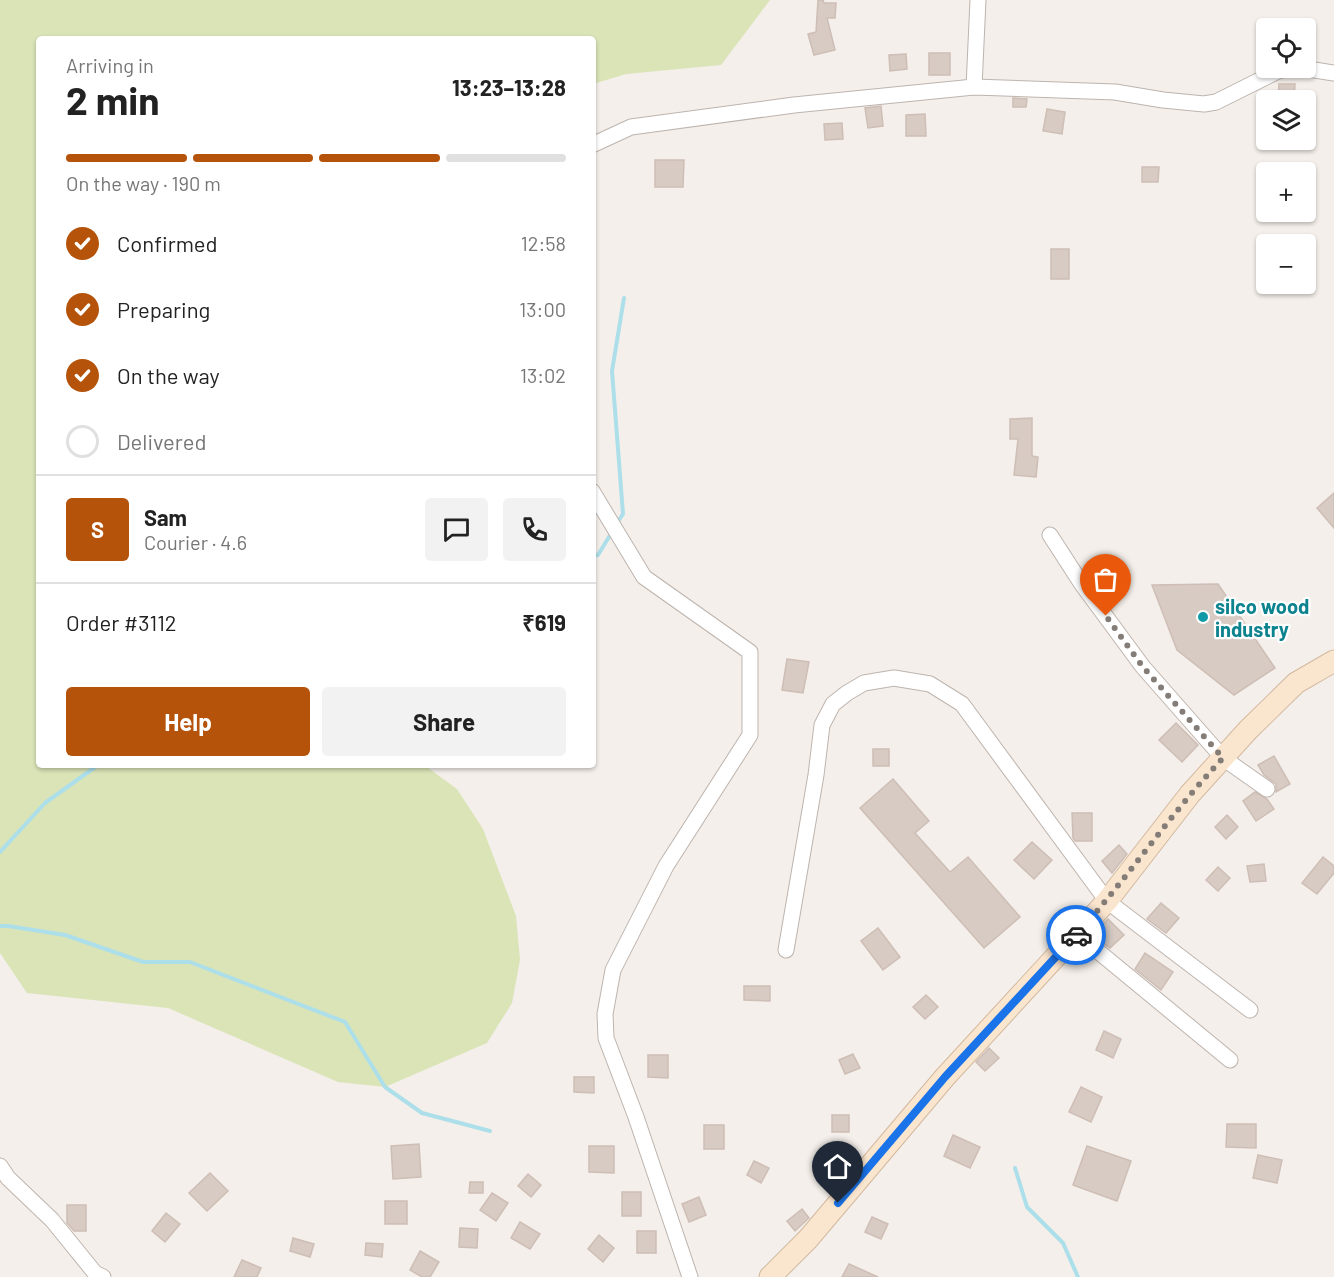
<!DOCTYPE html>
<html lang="en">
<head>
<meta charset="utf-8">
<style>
  :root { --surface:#fff; --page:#f2f2f2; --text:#222; --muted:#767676; --line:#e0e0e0; --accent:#b45309 }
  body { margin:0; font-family:Barlow,sans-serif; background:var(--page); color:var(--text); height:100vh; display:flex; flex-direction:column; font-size:22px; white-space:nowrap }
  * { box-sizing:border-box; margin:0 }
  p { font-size:20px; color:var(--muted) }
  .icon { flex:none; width:33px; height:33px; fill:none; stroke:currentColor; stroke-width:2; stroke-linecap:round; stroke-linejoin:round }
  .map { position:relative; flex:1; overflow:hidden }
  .panel { position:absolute; left:36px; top:36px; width:560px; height:732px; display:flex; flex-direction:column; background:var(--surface); border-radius:6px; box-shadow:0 2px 4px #0004 }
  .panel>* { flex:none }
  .fabs { position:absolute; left:1256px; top:18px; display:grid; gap:12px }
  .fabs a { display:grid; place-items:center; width:60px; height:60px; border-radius:6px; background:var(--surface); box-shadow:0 2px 4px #0004; font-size:30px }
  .pin { position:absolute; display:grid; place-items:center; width:51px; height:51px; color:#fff; margin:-62px -26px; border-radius:50% 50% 50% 0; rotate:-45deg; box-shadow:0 0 6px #0007 }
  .pin .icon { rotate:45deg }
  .courier { position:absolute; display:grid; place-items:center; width:60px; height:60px; margin:-30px; border:4px solid #1a73e8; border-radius:50%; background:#fff; color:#222; box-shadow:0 2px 8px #0007 }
  .summary em { font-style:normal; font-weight:700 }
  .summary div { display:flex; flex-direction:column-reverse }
  .summary { display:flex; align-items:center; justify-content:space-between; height:102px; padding:0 30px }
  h1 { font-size:39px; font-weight:700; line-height:45px }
  .bar { display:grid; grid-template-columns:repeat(4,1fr); gap:9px 6px; align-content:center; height:72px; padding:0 30px }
  .bar i { height:8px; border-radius:4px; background:var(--line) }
  .bar .active { background:var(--accent) }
  .bar p { grid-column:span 4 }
  .line { display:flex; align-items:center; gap:15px; padding:0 30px; border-top:2px solid var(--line) }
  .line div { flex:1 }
  .round { display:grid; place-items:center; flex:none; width:63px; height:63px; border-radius:6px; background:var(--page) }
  ol { padding:0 30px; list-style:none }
  li { display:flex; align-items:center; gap:18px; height:66px }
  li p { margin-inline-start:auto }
  li .icon { padding:6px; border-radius:50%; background:var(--accent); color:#fff; stroke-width:4 }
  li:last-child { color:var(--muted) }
  li i { width:33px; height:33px; border:3px solid var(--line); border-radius:50% }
  .primary-button { display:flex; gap:12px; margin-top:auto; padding:12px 30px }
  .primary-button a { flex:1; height:69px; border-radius:6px; background:var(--accent); color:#fff; font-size:24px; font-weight:700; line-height:69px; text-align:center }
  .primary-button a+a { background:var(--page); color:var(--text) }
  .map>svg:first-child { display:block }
</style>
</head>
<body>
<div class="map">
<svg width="1334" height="1277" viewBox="0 0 1334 1277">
  <rect width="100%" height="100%" fill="#f4efea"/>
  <!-- green -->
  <polygon fill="#dae4b7" points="0,0 770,0 721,65 626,74 593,84 592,39 39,39 39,765 424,765 457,789 483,829 516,916 520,960 512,1003 487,1043 385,1087 338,1082 168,1008 27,993 0,953"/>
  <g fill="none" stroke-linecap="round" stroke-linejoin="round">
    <!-- stream -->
    <g stroke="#addfea" stroke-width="4">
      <polyline points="617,523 623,514 612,371 624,298"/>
      <polyline points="592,556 598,555 612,532"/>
      <polyline points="0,852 45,803 98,765"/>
      <polyline points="0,926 8,926 65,935 143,962 190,962 345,1022 385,1087 422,1113 490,1131"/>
      <polyline points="1015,1168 1027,1207 1063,1243 1078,1277"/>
    </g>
  </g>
  <!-- building -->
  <g fill="#d7cbc4" stroke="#cebeb5" stroke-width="1.5">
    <polygon points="818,0 823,0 824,3 836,3 835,18 827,18 835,50 814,55 808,34 816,32"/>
    <rect x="929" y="53" width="21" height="22"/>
    <polygon points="906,54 907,69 890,71 889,55"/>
    <polygon points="1279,84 1295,84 1294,100 1278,100"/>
    <polygon points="1013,98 1027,99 1026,107 1013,107"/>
    <polygon points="881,106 883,126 868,128 865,108"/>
    <polygon points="1047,109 1065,112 1062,134 1043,131"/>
    <polygon points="925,114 926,136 906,136 906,115"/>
    <polygon points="842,123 843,139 825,140 824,124"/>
    <polygon points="655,160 684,160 683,187 655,187"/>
    <polygon points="1142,167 1159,167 1158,182 1142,182"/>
    <rect x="1051" y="249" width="18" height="30"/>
    <polygon points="1032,418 1032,456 1038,457 1036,477 1014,475 1018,439 1010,439 1010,419"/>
    <polygon points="1334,493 1334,528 1317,508"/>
    <polygon points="1218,584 1275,668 1234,695 1177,650 1152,585"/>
    <polygon points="787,659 809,662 803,693 782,690"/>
    <polygon points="1176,723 1198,745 1182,762 1159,740"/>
    <rect x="873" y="749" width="16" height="17"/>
    <polygon points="1274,756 1290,784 1276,792 1276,784 1264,775 1258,765"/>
    <polygon points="893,779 929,821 915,833 950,872 968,857 1020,917 984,948 860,808"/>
    <polygon points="1255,792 1267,799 1274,809 1256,821 1243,801"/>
    <polygon points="1072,813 1092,813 1092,841 1075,841 1073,838"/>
    <polygon points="1227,815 1238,827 1226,839 1215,827"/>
    <polygon points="1032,842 1052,860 1034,879 1014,860"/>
    <polygon points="1119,845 1127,854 1112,873 1102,861"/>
    <polygon points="1323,857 1334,866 1334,873 1317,894 1302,883"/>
    <polygon points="1264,864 1266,881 1250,882 1247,866"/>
    <polygon points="1218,867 1230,878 1218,891 1206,880"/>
    <polygon points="1161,903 1179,918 1166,933 1147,919"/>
    <polygon points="1108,919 1124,935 1110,948 1093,935"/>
    <polygon points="878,928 900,957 883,970 861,941"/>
    <polygon points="1145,953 1173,972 1161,990 1135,969"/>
    <polygon points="744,986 770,986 770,1001 744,1000"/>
    <polygon points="926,995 938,1007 925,1019 913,1007"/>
    <polygon points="1104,1031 1121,1039 1113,1058 1096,1050"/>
    <polygon points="989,1048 999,1058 985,1071 976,1062"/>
    <polygon points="853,1054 860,1068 845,1074 839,1060"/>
    <polygon points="648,1055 668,1055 668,1078 648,1077"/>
    <polygon points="574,1077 594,1077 594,1093 574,1092"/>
    <polygon points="1081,1087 1102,1097 1091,1122 1069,1112"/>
    <rect x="832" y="1115" width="17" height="17"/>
    <polygon points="1227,1124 1256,1124 1256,1148 1226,1147"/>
    <rect x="704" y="1125" width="20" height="24"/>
    <polygon points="953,1135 980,1147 970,1168 944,1156"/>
    <polygon points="419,1144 421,1177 393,1179 391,1146"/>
    <polygon points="589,1146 614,1146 614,1173 589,1172"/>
    <polygon points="1087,1146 1131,1161 1117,1201 1073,1185"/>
    <polygon points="1258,1155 1282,1160 1277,1183 1253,1178"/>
    <polygon points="754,1161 769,1168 761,1183 747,1175"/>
    <polygon points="210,1173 228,1191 207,1211 189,1193"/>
    <polygon points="528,1174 541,1185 531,1197 518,1186"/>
    <polygon points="470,1182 483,1182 483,1193 469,1193"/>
    <rect x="622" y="1192" width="19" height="24"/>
    <polygon points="492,1193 508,1203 496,1221 480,1210"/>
    <polygon points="699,1197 706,1215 689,1222 682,1204"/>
    <rect x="385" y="1201" width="22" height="23"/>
    <polygon points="67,1205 86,1205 86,1231 74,1231 67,1223"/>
    <polygon points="802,1209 809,1218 795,1231 787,1221"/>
    <polygon points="166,1213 180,1224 165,1242 152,1231"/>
    <polygon points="872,1217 888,1224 881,1239 865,1232"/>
    <polygon points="520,1222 540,1234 530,1249 511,1238"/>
    <polygon points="460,1228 478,1229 477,1248 459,1247"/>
    <rect x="637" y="1231" width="19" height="22"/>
    <polygon points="599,1235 614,1248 603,1262 588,1249"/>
    <polygon points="293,1238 314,1244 310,1257 290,1251"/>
    <polygon points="366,1243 383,1244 382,1257 365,1255"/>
    <polygon points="420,1251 439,1262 430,1277 422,1277 410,1270"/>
    <polygon points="242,1260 261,1268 257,1277 234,1277"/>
    <polygon points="849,1264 878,1277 842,1277"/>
  </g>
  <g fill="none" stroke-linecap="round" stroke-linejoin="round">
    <defs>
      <g id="minor">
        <polyline points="1302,68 1334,73"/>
        <polyline points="974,87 978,0"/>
        <polyline points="592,145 631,127 794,105 974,87 1115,92 1163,100 1204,104 1216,102 1280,70 1299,68"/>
        <polyline points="592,491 644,577 750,652 750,735 666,866 613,970 605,1014 606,1038 636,1117 690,1277"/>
        <polyline points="1050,535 1081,583 1143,667 1223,758 1267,789"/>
        <polyline points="1077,934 1230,1060"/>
        <polyline points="786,950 816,775 822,725 833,704 847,693 864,683 894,678 930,684 962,704 1107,901 1250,1010"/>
        <polyline points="0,1166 8,1178 52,1220 95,1273 103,1277"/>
      </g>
      <polyline id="secondary" points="770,1277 808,1239 945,1077 1107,901 1190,794 1248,730 1296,683 1334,661"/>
    </defs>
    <!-- minor casing -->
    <use href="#minor" stroke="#beb4ae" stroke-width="17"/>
    <!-- secondary casing -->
    <use href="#secondary" stroke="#d2b9a0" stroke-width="23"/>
    <!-- minor -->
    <use href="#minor" stroke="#fff" stroke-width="15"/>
    <!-- secondary -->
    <use href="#secondary" stroke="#fae5ce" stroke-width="21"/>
  </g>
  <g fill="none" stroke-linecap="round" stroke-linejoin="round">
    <!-- done -->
    <path stroke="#847c77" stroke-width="6" stroke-dasharray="0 10.8" d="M1076,935c52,-57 94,-121 147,-177l-80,-91 -37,-51"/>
    <!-- route -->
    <polyline stroke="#1a73e8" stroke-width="8" points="838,1203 945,1077 1076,935"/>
  </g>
  <!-- markers -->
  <circle fill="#0f9aa8" stroke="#fff" stroke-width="2" cx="1203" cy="617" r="6"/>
  <g text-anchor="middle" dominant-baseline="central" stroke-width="4.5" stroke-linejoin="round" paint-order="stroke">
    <!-- culture labels -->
    <g font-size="20" font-weight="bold" fill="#0d838f" stroke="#fff" text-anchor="start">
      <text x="1215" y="606">silco wood<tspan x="1215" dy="23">industry</tspan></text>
    </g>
  </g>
</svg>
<div class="fabs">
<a><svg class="icon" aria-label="locate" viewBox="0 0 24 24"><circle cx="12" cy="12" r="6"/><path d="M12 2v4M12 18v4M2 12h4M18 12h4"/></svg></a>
<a><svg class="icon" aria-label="layers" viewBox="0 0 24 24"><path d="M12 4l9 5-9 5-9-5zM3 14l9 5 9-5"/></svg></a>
<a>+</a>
<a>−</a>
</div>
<div class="pin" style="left:1106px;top:616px;background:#ea580c"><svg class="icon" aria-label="bag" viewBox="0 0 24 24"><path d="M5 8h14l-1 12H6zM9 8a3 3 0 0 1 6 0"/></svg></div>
<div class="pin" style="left:838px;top:1203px;background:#1f2937"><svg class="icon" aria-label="home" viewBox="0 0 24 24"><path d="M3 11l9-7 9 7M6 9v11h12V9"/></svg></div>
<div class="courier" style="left:1076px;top:935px"><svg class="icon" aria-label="car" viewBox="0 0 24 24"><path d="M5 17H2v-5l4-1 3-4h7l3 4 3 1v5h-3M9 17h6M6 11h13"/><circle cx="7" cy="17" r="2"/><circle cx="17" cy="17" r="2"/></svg></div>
<section class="panel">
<div class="summary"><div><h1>2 min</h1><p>Arriving in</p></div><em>13:23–13:28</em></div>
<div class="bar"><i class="active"></i><i class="active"></i><i class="active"></i><i></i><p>On the way · 190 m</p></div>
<ol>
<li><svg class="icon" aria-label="check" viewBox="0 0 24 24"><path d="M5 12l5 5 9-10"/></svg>Confirmed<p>12:58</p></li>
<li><svg class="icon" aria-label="check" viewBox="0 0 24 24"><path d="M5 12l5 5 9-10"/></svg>Preparing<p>13:00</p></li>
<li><svg class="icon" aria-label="check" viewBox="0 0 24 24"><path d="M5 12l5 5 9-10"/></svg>On the way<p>13:02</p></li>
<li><i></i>Delivered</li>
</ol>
<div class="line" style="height:108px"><b class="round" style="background:var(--accent);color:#fff">S</b><div><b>Sam</b><p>Courier · 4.6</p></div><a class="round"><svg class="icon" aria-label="chat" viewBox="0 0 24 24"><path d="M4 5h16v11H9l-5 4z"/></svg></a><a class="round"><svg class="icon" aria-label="phone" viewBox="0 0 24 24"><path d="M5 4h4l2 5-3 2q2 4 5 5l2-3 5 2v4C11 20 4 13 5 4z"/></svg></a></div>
<div class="line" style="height:78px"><div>Order #3112</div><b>₹619</b></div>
<div class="primary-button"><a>Help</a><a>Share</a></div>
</section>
</div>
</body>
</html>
